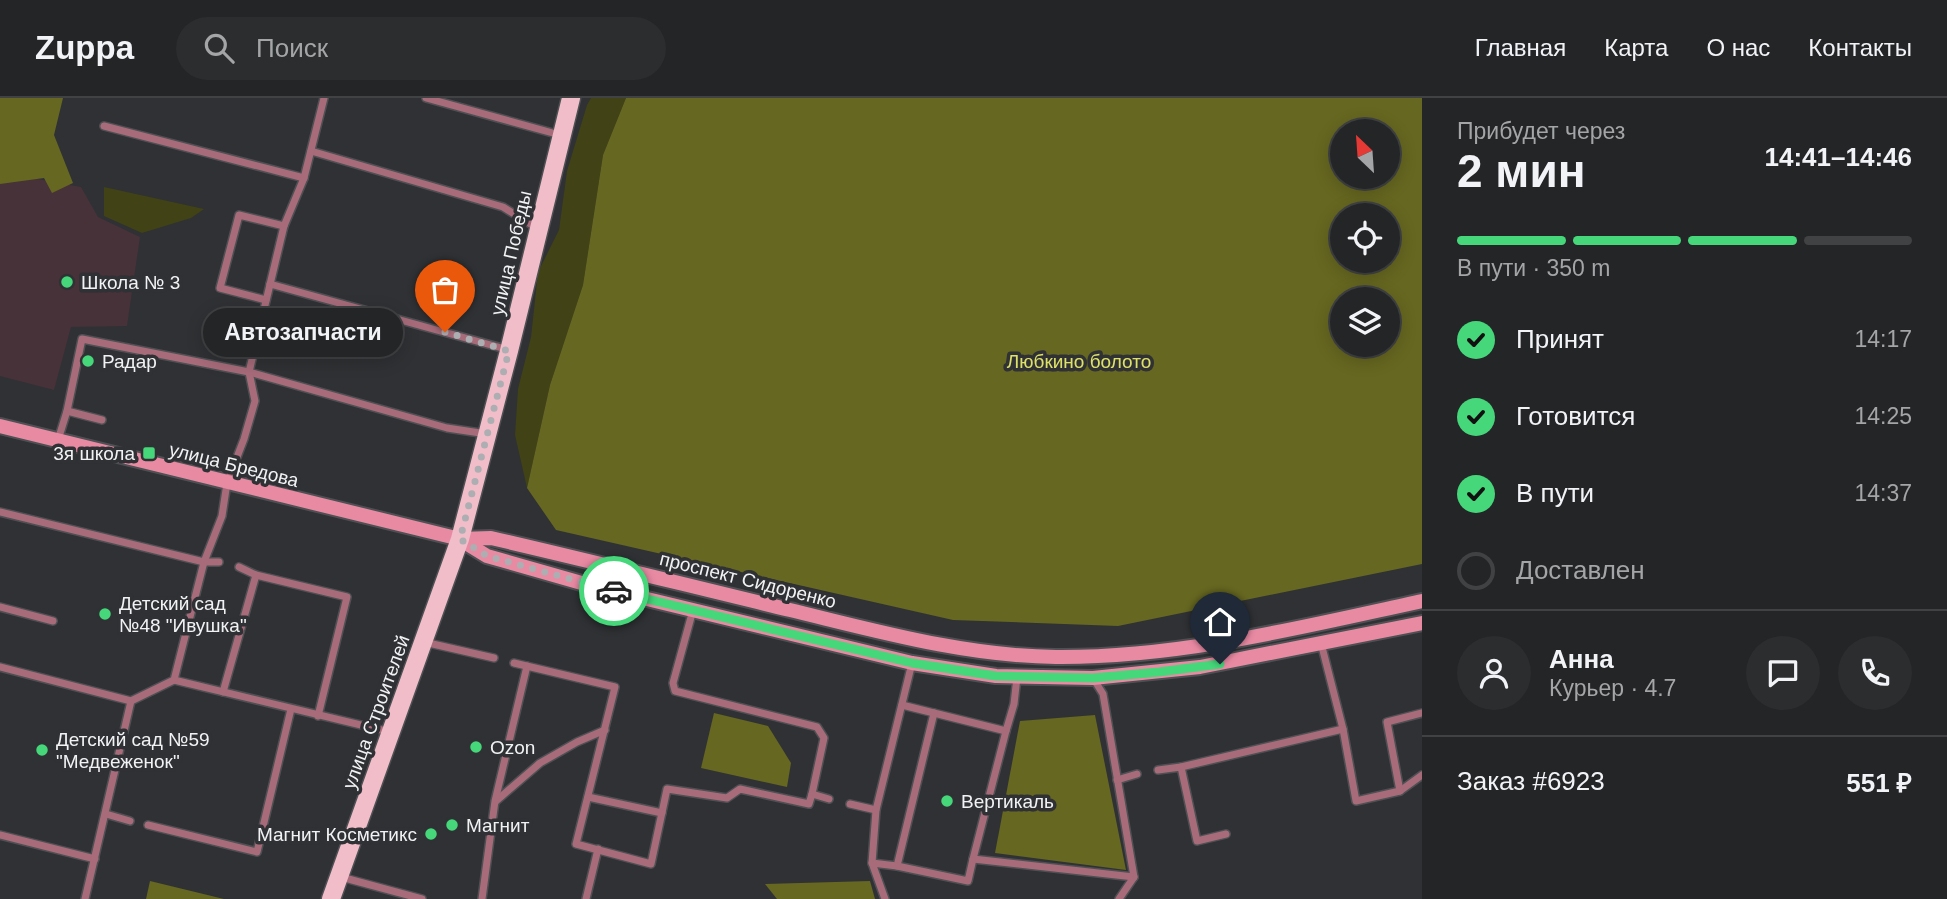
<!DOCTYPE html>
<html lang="ru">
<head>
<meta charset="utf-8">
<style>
  :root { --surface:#232527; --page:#2b2d2f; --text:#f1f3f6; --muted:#a3a5a7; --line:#404244; --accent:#45d77a }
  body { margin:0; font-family:Helvetica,sans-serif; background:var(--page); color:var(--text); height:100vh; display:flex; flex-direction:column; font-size:26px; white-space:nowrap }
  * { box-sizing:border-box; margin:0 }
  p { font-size:23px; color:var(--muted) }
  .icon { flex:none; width:38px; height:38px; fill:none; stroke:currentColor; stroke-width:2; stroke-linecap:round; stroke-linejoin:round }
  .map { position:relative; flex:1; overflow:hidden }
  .drawer { display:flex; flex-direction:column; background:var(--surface); width:525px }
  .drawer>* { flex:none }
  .needle { width:46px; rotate:335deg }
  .controls { position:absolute; left:1330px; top:21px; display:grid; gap:14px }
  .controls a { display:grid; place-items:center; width:70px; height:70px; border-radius:50%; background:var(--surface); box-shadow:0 4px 18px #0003,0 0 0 2px var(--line); font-size:35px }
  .pin { position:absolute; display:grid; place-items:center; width:60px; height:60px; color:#fff; margin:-72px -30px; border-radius:50% 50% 50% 0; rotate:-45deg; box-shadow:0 0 7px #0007 }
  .pin .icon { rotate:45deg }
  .courier { position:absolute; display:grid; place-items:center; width:70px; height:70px; margin:-35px; border:5px solid #45d77a; border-radius:50%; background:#fff; color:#222; box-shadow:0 2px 9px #0007 }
  .bubble { position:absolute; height:49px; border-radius:24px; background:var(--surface); box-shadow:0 4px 18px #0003,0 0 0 2px var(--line); font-size:23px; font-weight:700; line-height:49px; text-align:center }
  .head em { font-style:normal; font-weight:700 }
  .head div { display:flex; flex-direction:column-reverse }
  .head { display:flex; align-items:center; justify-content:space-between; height:119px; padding:0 35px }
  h1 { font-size:46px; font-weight:700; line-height:52px }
  .bar { display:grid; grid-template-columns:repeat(4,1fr); gap:10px 7px; align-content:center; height:84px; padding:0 35px }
  .bar i { height:9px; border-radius:5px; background:var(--line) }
  .bar .selected { background:var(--accent) }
  .bar p { grid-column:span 4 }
  .line { display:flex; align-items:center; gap:18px; padding:0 35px; border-top:2px solid var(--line) }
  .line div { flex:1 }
  .round { display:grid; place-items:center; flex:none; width:74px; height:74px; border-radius:37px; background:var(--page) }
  ol { padding:0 35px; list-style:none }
  li { display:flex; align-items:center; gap:21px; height:77px }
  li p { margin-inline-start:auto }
  li .icon { padding:7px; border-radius:50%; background:var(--accent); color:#111; stroke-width:4 }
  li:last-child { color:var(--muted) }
  li i { width:38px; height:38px; border:4px solid var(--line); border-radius:50% }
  header { display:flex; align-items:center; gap:42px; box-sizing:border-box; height:98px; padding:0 35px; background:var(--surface); border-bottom:2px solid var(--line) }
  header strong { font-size:33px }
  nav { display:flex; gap:38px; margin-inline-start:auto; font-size:24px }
  .search { width:490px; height:63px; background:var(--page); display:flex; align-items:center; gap:18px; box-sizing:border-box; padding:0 24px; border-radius:38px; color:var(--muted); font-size:26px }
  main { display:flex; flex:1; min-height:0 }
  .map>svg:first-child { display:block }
</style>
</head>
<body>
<header>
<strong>Zuppa</strong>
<div class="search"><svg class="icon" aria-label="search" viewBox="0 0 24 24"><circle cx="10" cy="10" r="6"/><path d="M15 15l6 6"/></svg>Поиск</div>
<nav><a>Главная</a><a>Карта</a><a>О нас</a><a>Контакты</a></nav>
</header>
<main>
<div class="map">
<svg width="1422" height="801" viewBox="0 0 1422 801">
  <rect width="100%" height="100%" fill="#2f3134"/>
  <!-- education -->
  <polygon fill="#463238" points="5,75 81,89 98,119 140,139 127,228 71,229 54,292 0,278 0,76"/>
  <!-- green -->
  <g fill="#414215">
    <polygon points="591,0 626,0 603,57 583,187 550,287 527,390 515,337 518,291 531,239 538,174 559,132 567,73 587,7"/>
    <polygon points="104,89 204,111 191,120 142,135 104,118"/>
  </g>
  <!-- forest -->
  <g fill="#666720" fill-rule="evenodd">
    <polygon points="0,0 63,0 54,37 73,85 52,95 44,80 0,86"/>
    <path d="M626,0h796v466l-304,62 -165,-6 -397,-90 -29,-42 23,-103 33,-100 20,-130zM1342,33h46v46h-46zM1342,117h46v46h-46zM1342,201h46v46h-46z"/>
    <polygon points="714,615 768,628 791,665 787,689 701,670"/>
    <polygon points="1095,617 1126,772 995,755 1020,623"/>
    <polygon points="150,783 224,801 146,801"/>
    <polygon points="870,783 875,801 777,801 765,786"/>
  </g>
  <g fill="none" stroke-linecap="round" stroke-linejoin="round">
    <defs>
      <g id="lane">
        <polyline points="426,0 560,37"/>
        <polyline points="104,28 304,80"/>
        <polyline points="311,53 503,109 537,130"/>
        <polyline points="270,186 509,252"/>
        <polyline points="266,202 220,190 239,117 284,128"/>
        <polyline points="67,313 102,322"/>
        <polyline points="58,342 67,313 82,241 249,274 447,330 487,336"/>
        <polyline points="0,414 204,464 219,464"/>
        <polyline points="239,469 256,477 347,499 318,618"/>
        <polyline points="0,509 53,523"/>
        <polyline points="693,512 673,585 675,593 817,629 824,640 812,696"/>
        <polyline points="424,544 494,560"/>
        <polyline points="1321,545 1343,631 1356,703 1400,693 1422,677"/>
        <polyline points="514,565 615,589 576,746 651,766 667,691 727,700 740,691 809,706 812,696 829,701"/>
        <polyline points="0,569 131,603"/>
        <polyline points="1093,580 1103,596 1134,779 1119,801"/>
        <polyline points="174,582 390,634"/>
        <polyline points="223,594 256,477"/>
        <polyline points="902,607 1006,633 1014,606 1017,579"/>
        <polyline points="934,615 897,768 968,783 973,761"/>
        <polyline points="1006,633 973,761 1134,779"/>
        <polyline points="1181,669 1343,631"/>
        <polyline points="1158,672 1181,669 1197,743 1226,736"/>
        <polyline points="1117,682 1137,676"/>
        <polyline points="1400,693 1387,624 1422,615"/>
        <polyline points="588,699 662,715"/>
        <polyline points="496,703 540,665 577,644 605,632"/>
        <polyline points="850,706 876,712"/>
        <polyline points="106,716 130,723"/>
        <polyline points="148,727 257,754 291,611"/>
        <polyline points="0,737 95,761"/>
        <polyline points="872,765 897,768"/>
        <polyline points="341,779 422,801"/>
        <polyline points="85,801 131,603 174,582 204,464 222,418 227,385 244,341 255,303 249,274 284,128 304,80 324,0"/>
        <polyline points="482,801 495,703 527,568"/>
        <polyline points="586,801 598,751"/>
        <polyline points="885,801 872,765 876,712 912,565"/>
      </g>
      <g id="secondary">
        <path d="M0,328l460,113 31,-1c100,23 199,48 299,72 87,21 175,46 266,47 123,1 246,-30 366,-56"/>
        <polyline points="461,442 487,458 585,486 912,565 996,578 1093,580 1200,569 1422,525"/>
      </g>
      <polyline id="primary" points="331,801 460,441 509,253 571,0"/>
    </defs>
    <!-- lane casing -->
    <use href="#lane" stroke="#4e5053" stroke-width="10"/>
    <!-- secondary casing -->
    <use href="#secondary" stroke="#4e5053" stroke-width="18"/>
    <!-- primary casing -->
    <use href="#primary" stroke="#4e5053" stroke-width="21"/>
    <!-- lane -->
    <use href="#lane" stroke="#a76b7a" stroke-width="7"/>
    <!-- secondary -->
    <use href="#secondary" stroke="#e98aa3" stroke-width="14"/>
    <!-- primary -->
    <use href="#primary" stroke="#f0bdc9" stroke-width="18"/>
  </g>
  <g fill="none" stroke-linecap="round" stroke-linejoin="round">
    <!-- done -->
    <polyline stroke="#adaeb1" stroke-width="7" stroke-dasharray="0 12.6" points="445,234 509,253 460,441 487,458 614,493"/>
    <!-- route -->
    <polyline stroke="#45d77a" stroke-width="9" points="614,493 912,565 996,578 1093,580 1159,574 1220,566"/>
  </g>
  <!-- markers -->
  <g fill="#45d77a" stroke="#2f3134" stroke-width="2.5">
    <circle cx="67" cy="184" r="7"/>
    <circle cx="88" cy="263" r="7"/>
    <rect x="142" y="348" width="14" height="14" rx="3.5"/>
    <circle cx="105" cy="516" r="7"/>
    <circle cx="476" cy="649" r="7"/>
    <circle cx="42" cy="652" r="7"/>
    <circle cx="947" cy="703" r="7"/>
    <circle cx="452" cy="727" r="7"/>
    <circle cx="431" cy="736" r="7"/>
  </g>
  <g text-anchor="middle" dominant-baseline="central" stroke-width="7" stroke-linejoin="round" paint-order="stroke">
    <!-- street labels -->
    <g font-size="19" fill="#f1f2f4" stroke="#2f3134">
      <text transform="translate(511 155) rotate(-77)">улица Победы</text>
      <text transform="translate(234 367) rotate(14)">улица Бредова</text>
      <text transform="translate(748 482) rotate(14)">проспект Сидоренко</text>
      <text transform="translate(376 614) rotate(-70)">улица Строителей</text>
    </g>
    <!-- poi labels -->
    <g font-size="19" fill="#f1f2f4" stroke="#2f3134" text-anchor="start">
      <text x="81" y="184">Школа № 3</text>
      <text x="102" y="263">Радар</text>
      <text x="135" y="355" text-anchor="end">3я школа</text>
      <text x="119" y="505">Детский сад<tspan x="119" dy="22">№48 "Ивушка"</tspan></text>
      <text x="56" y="641">Детский сад №59<tspan x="56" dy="22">"Медвеженок"</tspan></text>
      <text x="490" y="649">Ozon</text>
      <text x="961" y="703">Вертикаль</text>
      <text x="466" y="727">Магнит</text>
      <text x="417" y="736" text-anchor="end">Магнит Косметикс</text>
    </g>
    <!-- park labels -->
    <g font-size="19" fill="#dee167" stroke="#2f3134">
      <text x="1079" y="263">Любкино болото</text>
    </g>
  </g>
</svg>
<div class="controls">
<a><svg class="needle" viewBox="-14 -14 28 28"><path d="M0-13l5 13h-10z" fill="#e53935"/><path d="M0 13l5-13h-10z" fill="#a3a5a7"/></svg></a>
<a><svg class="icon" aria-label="locate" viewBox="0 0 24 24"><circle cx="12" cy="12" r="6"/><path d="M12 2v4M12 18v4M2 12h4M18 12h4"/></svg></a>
<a><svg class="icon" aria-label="layers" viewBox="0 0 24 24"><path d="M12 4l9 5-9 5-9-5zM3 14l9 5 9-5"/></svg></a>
</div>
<div class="pin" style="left:445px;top:234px;background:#ea580c"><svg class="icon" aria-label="bag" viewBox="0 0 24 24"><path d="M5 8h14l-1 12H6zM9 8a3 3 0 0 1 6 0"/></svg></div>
<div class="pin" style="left:1220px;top:566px;background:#1f2937"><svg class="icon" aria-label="home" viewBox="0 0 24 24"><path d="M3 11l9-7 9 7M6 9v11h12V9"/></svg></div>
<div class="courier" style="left:614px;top:493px"><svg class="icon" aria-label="car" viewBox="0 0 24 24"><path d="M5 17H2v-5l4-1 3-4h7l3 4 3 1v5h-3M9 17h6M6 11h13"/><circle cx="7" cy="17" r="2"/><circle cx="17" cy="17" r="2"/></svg></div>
<div class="bubble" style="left:203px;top:210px;width:200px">Автозапчасти</div>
</div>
<section class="drawer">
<div class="head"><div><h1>2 мин</h1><p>Прибудет через</p></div><em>14:41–14:46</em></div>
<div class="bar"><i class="selected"></i><i class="selected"></i><i class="selected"></i><i></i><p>В пути · 350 m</p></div>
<ol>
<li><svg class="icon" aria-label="check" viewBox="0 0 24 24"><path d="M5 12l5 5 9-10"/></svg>Принят<p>14:17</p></li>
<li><svg class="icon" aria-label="check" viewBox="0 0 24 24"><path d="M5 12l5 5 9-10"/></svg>Готовится<p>14:25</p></li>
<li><svg class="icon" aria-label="check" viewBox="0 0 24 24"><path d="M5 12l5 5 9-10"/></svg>В пути<p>14:37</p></li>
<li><i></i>Доставлен</li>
</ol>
<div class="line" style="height:126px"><a class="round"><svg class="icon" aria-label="person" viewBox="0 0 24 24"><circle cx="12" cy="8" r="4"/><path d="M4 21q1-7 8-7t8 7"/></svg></a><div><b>Анна</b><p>Курьер · 4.7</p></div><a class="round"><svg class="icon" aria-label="chat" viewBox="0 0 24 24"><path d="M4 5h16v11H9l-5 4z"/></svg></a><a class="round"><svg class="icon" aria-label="phone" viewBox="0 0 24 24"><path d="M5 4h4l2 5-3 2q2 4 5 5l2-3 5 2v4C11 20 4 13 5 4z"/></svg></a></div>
<div class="line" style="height:91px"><div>Заказ #6923</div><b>551 ₽</b></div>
</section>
</main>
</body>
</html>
